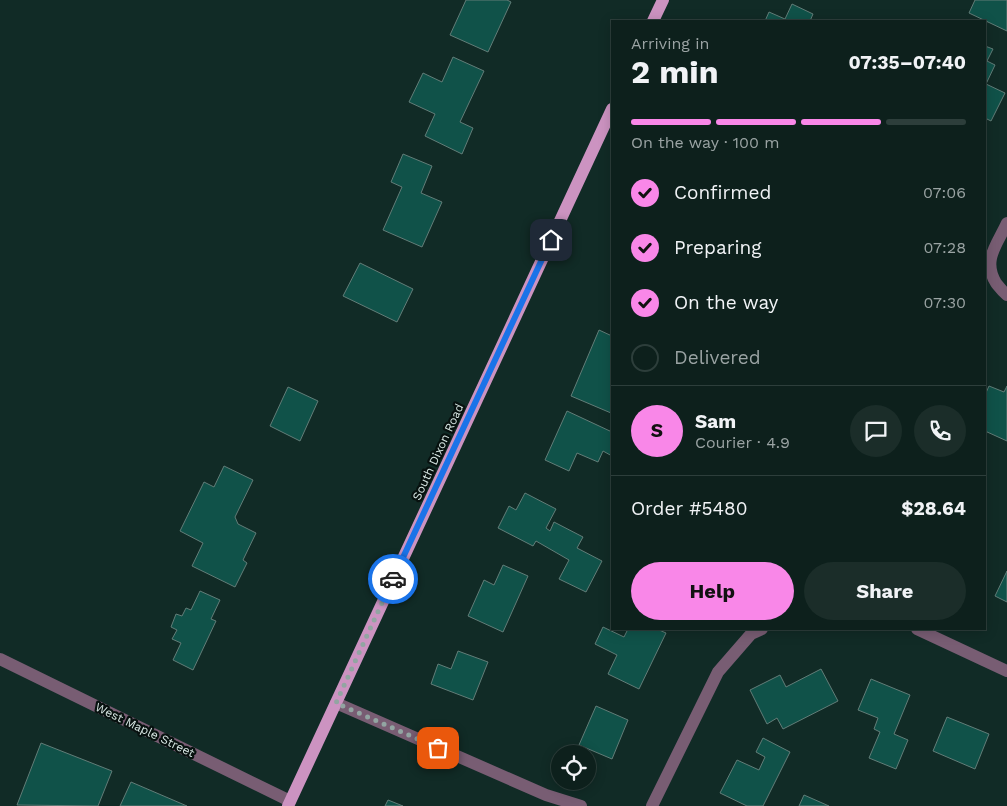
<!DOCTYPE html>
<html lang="en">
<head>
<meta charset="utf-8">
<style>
  :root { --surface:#0d201c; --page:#1b2d29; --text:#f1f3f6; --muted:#9aa3a3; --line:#2d3e3b; --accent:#f987e8 }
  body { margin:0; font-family:"Work Sans",sans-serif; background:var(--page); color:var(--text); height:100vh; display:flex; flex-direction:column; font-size:19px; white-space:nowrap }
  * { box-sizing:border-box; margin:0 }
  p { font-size:16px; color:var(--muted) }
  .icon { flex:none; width:28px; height:28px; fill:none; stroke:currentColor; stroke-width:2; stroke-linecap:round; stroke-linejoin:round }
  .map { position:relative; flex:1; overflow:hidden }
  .side { position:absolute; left:611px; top:20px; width:375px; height:610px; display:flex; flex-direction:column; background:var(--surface); border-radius:0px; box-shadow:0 2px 12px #0003,0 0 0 1px var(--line) }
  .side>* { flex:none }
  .fabs { position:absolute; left:551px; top:745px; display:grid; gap:10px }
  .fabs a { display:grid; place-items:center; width:45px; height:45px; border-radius:50%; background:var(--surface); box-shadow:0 2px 12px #0003,0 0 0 1px var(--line); font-size:25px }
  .pin { position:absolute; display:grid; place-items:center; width:42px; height:42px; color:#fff; margin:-21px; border-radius:10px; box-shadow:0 2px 8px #0006 }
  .courier { position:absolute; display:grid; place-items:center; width:50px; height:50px; margin:-25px; border:4px solid #1a73e8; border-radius:50%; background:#fff; color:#222; box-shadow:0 1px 6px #0007 }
  .overview em { font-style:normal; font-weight:700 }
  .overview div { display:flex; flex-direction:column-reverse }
  .overview { display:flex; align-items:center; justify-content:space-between; height:85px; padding:0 20px }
  h1 { font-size:32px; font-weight:700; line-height:38px }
  .bar { display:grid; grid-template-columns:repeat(4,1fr); gap:8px 5px; align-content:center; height:60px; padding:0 20px }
  .bar i { height:6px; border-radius:4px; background:var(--line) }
  .bar .active { background:var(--accent) }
  .bar p { grid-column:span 4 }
  .line { display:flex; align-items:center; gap:12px; padding:0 20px; border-top:1px solid var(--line) }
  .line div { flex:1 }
  .round { display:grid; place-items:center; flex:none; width:52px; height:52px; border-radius:26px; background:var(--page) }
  ol { padding:0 20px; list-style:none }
  li { display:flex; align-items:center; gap:15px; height:55px }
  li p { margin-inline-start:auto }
  li .icon { padding:5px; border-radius:50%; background:var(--accent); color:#111; stroke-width:4 }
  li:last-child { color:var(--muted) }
  li i { width:28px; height:28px; border:2px solid var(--line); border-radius:50% }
  .action { display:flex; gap:10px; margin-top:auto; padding:10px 20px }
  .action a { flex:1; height:58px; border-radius:30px; background:var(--accent); color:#111; font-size:20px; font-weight:700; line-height:58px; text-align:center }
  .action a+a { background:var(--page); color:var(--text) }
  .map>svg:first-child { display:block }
</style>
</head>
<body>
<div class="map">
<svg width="1007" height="806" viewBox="0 0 1007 806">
  <rect width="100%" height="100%" fill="#112b26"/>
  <!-- building -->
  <g fill="#105249" stroke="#627d78">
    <polygon points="466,0 507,0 511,2 488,52 450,35"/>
    <polygon points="975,0 1007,0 1007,31 969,13"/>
    <polygon points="792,4 813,14 810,21 765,21 769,12 785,19"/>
    <polygon points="985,46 993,49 987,61 995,65 986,84 1005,93 991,121 985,118"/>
    <polygon points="453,57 484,71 460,122 473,128 462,154 425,136 435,114 409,102 423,73 442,82"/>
    <polygon points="403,154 432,166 421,193 442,202 422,247 383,230 402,187 391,182"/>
    <polygon points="360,263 413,289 397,322 343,296"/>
    <polygon points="599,330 612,336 612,409 611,413 571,396"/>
    <polygon points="989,386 1004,392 1007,386 1007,441 985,431 985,395"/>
    <polygon points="288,387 318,401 300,441 270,426"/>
    <polygon points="567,411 612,432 612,456 603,451 598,462 577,453 569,471 545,460"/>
    <polygon points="224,466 253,480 235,517 238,524 256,533 243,560 247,563 235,587 192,566 203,543 180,531 204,482 214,487"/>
    <polygon points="525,493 556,509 546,528 550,531 554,522 583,537 577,548 602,561 586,592 559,579 569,560 536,541 533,546 498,528 509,506 516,510"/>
    <polygon points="503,565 528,576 503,632 468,616 484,580 494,585"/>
    <polygon points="1007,571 1007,602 995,596"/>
    <polygon points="200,591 220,600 211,619 216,621 193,670 173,660 181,643 172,639 177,630 171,627 176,614 182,616 186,608 191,610"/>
    <polygon points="603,627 624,637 628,629 657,629 666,633 639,689 608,674 617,655 595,644"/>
    <polygon points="458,651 488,662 473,700 431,684 438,664 451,669"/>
    <polygon points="821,669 838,701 783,729 777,718 767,724 750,690 780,675 786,687"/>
    <polygon points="871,679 910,695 894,734 908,740 896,769 869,758 880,732 874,729 878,718 858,710"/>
    <polygon points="596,706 628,720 612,759 579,745"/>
    <polygon points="947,717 989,734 975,769 933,751"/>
    <polygon points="763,738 790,752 763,806 747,806 720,793 737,760 759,770 765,757 756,752"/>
    <polygon points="41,743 112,771 98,806 17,805"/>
    <polygon points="131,782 187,806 120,806"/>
    <polygon points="804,795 829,806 799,806"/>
    <polygon points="388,800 403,806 385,806"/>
  </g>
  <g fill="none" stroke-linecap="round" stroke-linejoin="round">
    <!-- minor -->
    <g stroke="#785d73" stroke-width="12">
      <path d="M1007,223c-10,22 -25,37 -11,60 4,5 6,8 11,12"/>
      <polyline points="917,629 1007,671"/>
      <polyline points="0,659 290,801"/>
      <polyline points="336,703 546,795 581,806"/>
      <polyline points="652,806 718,672 751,634 762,629"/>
    </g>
    <!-- major -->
    <g stroke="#cc93c1" stroke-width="12">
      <polyline points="653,21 663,0"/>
      <polyline points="288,806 612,109"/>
    </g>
  </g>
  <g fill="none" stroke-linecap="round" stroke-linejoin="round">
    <!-- done -->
    <polyline stroke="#92a5a2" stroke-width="5" stroke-dasharray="0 9" points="393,579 336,703 438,748"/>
    <!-- route -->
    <polyline stroke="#1a73e8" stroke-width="6" points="393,579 551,240"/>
  </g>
  <g text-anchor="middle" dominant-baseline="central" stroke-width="4.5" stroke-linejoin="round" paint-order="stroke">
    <!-- street labels -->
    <g font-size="12" fill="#d8e7e4" stroke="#07110f">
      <text transform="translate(438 452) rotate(-65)">South Dixon Road</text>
      <text transform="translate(145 730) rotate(26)">West Maple Street</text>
    </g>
  </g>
</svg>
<div class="fabs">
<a><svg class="icon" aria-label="locate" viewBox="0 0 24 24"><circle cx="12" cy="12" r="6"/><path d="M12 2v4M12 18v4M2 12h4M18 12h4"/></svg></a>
</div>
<div class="pin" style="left:438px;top:748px;background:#ea580c"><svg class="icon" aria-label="bag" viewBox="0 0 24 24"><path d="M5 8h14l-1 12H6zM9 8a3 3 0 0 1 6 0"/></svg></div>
<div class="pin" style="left:551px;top:240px;background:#1f2937"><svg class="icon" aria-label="home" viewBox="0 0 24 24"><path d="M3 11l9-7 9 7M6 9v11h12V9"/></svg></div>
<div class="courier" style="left:393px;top:579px"><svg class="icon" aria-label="car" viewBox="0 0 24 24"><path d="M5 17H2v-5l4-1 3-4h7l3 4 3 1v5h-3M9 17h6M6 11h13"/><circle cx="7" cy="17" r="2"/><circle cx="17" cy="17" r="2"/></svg></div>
<section class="side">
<div class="overview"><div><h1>2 min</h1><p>Arriving in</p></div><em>07:35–07:40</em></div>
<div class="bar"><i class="active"></i><i class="active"></i><i class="active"></i><i></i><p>On the way · 100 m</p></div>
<ol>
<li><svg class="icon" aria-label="check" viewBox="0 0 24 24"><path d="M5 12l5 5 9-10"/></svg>Confirmed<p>07:06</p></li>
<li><svg class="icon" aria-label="check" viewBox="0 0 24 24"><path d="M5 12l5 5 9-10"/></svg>Preparing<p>07:28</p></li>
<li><svg class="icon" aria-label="check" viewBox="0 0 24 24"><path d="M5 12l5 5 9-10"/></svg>On the way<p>07:30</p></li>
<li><i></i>Delivered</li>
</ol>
<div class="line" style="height:90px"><b class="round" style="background:var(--accent);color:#111">S</b><div><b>Sam</b><p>Courier · 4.9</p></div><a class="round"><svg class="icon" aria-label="chat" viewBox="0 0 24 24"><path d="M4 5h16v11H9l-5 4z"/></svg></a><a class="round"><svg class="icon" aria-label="phone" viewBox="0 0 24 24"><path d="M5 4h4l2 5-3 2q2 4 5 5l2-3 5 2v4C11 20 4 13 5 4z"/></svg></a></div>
<div class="line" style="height:65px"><div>Order #5480</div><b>$28.64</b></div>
<div class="action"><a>Help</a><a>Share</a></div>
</section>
</div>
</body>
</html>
